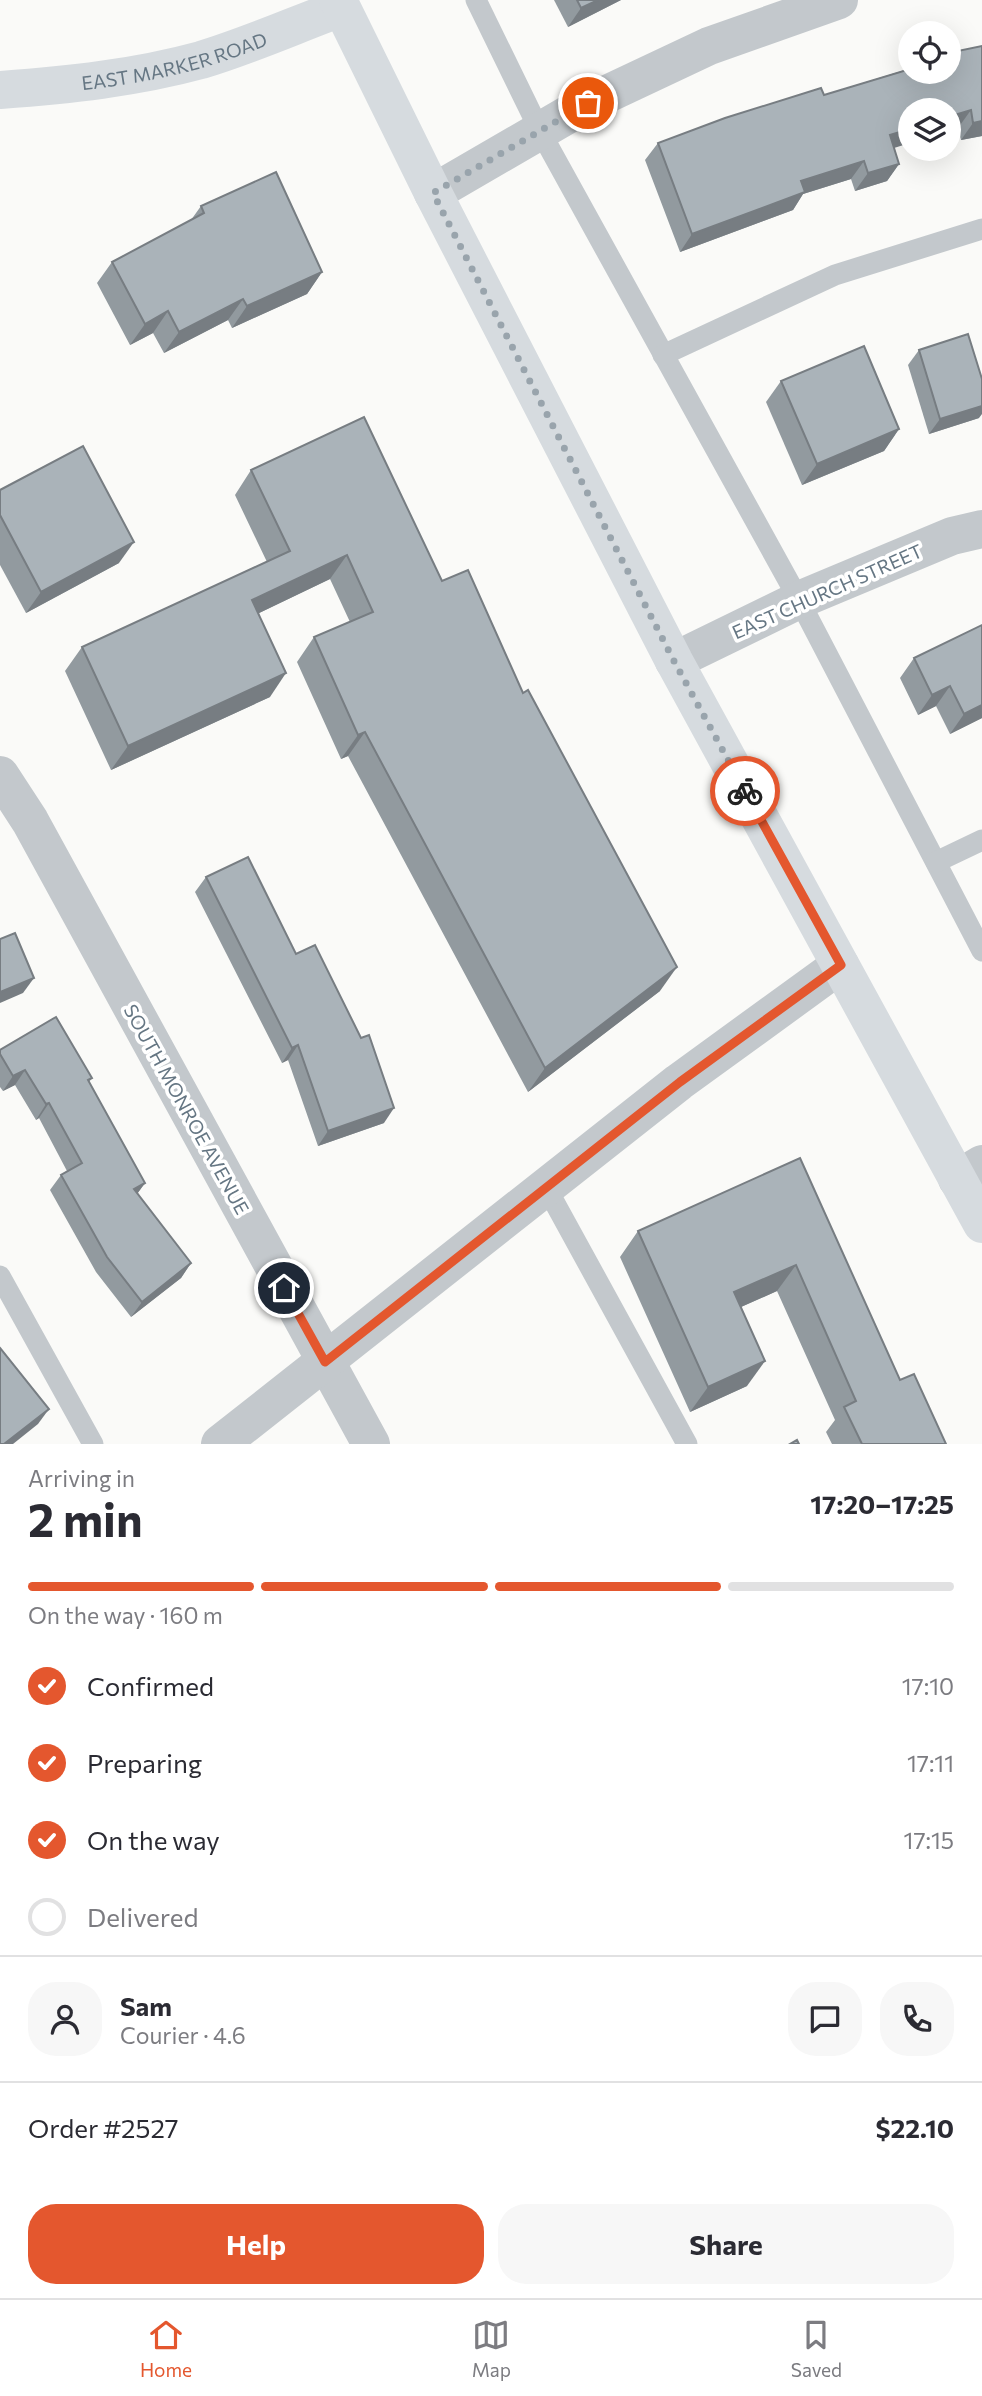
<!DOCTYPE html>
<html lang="en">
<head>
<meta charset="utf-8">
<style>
  :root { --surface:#fff; --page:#f7f7f7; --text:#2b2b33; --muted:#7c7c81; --line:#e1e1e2; --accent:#e4572e }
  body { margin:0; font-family:Commissioner,sans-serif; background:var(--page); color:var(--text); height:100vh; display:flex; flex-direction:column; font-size:26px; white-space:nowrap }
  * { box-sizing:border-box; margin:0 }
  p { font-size:23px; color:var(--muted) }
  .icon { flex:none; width:38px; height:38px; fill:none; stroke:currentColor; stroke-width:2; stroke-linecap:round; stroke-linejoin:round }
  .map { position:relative; height:1444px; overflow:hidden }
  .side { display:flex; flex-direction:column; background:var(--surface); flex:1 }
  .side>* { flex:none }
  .buttons { position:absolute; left:898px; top:21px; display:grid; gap:14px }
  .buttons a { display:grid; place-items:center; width:63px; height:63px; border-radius:50%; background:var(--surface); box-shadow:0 7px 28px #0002; font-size:35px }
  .pin { position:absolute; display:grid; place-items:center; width:60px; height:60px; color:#fff; margin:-30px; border:4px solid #fff; border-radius:50%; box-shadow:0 2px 7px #0007 }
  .courier { position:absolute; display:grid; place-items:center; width:70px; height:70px; margin:-35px; border:5px solid #e4572e; border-radius:50%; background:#fff; color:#222; box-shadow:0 2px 9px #0007 }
  .overview em { font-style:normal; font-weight:700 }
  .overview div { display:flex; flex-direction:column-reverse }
  .overview { display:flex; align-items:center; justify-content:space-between; height:119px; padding:0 28px }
  h1 { font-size:46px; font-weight:700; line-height:52px }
  .bar { display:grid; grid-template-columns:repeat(4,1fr); gap:10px 7px; align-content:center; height:84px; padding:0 28px }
  .bar i { height:9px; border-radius:5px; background:var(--line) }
  .bar .current { background:var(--accent) }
  .bar p { grid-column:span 4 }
  .line { display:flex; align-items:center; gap:18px; padding:0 28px; border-top:2px solid var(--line) }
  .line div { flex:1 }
  .round { display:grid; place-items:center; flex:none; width:74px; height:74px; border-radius:28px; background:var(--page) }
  ol { padding:0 28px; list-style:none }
  li { display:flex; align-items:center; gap:21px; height:77px }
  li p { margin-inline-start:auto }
  li .icon { padding:7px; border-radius:50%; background:var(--accent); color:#fff; stroke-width:4 }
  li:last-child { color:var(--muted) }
  li i { width:38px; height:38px; border:4px solid var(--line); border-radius:50% }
  .button { display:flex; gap:14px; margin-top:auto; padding:14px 28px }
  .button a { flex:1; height:80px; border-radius:28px; background:var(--accent); color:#fff; font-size:28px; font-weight:700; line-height:80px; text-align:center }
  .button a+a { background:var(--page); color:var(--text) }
  .tab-bar { display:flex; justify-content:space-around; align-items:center; height:98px; border-top:2px solid var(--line); background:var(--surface); font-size:19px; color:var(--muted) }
  .tab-bar a { display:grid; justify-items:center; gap:4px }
  .tab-bar .current { color:var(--accent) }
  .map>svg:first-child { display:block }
</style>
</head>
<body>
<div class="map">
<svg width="982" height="1444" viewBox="0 0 982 1444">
  <rect width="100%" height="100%" fill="#fafaf8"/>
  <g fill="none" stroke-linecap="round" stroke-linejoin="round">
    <!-- lane -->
    <g stroke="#c3c8cc" stroke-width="21">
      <polyline points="476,0 540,131 799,600 982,951"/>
      <polyline points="663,355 835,275 982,229"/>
      <polyline points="936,862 982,840"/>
      <polyline points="546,1187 687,1444"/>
      <polyline points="0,1276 93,1444"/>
    </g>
    <!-- street -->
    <g stroke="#c3c8cc" stroke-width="38">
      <polyline points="433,193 588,103 709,46 839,0"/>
      <polyline points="674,661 799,600 952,536 982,529"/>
      <polyline points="0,775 30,821 371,1444"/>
      <polyline points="957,1179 982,1164"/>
      <polyline points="220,1444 679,1082 840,965"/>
    </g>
    <!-- secondary -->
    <path stroke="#d6dbdf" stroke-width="38" id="s1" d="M0,90c68,-5 135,-12 201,-30 47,-14 94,-35 140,-52"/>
    <!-- primary -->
    <polyline stroke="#d6dbdf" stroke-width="38" points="338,0 433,193 674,661 982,1224"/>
  </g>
  <!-- wall -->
  <g fill="#929a9f">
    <polygon points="554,0 621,0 568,27"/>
    <polygon points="982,46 982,136 961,140 958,128 948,131 948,110 910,110 910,143 894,147 899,164 887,181 855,191 851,179 803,194 793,210 680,252 645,160 658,143 824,95"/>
    <polygon points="201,206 322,272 307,294 232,328 228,320 164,353 153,333 130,345 97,283 112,262 191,220"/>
    <polygon points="919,350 979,418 929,434 908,365"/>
    <polygon points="781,381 899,429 884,451 802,485 766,402"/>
    <polygon points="251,470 442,581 523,693 660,991 528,1092 348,756 341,759 297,662 314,637 350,622 330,579 259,613 270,697 111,770 65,671 82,647 267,562 235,495"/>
    <polygon points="0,490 119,563 26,613 0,565"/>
    <polygon points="982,625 982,718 950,734 936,706 918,715 900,678 914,658"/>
    <polygon points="206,877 384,1123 318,1146 288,1060 282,1063 195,892"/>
    <polygon points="0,1050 92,1078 89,1082 145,1183 137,1194 191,1263 181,1278 131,1317 96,1272 50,1190 61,1175 67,1171 39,1118 36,1120 15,1085 3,1091 0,1087"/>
    <polygon points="800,1158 900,1380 946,1444 832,1444 826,1432 835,1420 777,1291 741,1307 747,1386 690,1412 620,1257 638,1231"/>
  </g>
  <!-- shaded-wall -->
  <g fill="#777d82">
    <polygon points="598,0 621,0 568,27 581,8"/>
    <polygon points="971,110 958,128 948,131 948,117"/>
    <polygon points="982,121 982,136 961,140 973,123"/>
    <polygon points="910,129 910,143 878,153 890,135"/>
    <polygon points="864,161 851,179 803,194 793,210 680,252 692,234 801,181"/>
    <polygon points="899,164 887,181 855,191 868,173"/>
    <polygon points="322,272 307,294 232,328 247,306"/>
    <polygon points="243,299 228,320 164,353 179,332"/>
    <polygon points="168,311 153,333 130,345 145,324"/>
    <polygon points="982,406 982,414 979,418 929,434 940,419"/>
    <polygon points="899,429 884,451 802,485 817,464"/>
    <polygon points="134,542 119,563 26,613 41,592"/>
    <polygon points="347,555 330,579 236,624 252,600"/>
    <polygon points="286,673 270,697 111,770 128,746"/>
    <polygon points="950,686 936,706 918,715 932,695"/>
    <polygon points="982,705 982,718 950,734 964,714"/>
    <polygon points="365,732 348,756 341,759 358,735"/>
    <polygon points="677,967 660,991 528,1092 545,1068"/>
    <polygon points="34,978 23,993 0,1003 0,992"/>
    <polygon points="298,1045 288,1060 282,1063 292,1048"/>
    <polygon points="25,1070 15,1085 3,1091 13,1076"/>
    <polygon points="49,1103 39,1118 36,1120 46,1104"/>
    <polygon points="394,1108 384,1123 318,1146 328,1131"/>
    <polygon points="145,1183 134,1198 134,1189"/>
    <polygon points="191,1263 181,1278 131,1317 142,1302"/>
    <polygon points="796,1265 777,1291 716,1318 734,1292"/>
    <polygon points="765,1361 747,1386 690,1412 708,1387"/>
    <polygon points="49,1409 38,1424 13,1444 4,1444"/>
  </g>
  <!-- building -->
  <g fill="#aab3b9" stroke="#777d82" stroke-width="2">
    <polygon points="577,0 598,0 581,8"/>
    <polygon points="982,46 982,121 973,123 971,110 948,117 948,110 910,110 910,129 890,135 899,164 868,173 864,161 801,181 805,192 692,234 658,143 725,118 821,88 824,95 910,69 910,72 948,72 948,53"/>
    <polygon points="276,172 322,272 247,306 243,299 179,332 168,311 145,324 112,262 204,213 201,206"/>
    <polygon points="968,334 982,379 982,406 940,419 919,350"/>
    <polygon points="864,346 899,429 817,464 781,381"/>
    <polygon points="364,417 442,581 468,570 523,693 528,690 677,967 545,1068 365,732 358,735 314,637 373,612 347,555 252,600 286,673 128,746 82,647 290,551 251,470"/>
    <polygon points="83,446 134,542 41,592 0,515 0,490"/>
    <polygon points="982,625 982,705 964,714 950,686 932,695 914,658"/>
    <polygon points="248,857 296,954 315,945 361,1038 369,1035 394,1108 328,1131 298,1045 292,1048 206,877"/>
    <polygon points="15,933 34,978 0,992 0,939"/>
    <polygon points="56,1017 92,1078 88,1080 145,1183 134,1189 191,1263 142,1302 107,1257 61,1175 82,1163 49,1103 46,1104 25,1070 13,1076 0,1054 0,1050"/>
    <polygon points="800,1158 900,1380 914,1374 946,1444 862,1444 844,1407 856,1401 796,1265 734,1292 765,1361 708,1387 638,1231"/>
    <polygon points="0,1348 49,1409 4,1444 0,1444"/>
    <polygon points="797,1440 799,1444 790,1444"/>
  </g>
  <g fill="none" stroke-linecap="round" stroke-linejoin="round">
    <!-- done -->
    <polyline stroke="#99a4ac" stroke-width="7" stroke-dasharray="0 12.6" points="588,103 433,193 674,661 745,791"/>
    <!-- route -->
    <polyline stroke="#e4572e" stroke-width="9" points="284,1288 325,1362 680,1082 841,965 745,791"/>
  </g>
  <g text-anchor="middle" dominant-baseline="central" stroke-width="7" stroke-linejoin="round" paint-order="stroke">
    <!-- street labels -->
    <g font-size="19" fill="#657683" stroke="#fff">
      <text stroke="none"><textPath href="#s1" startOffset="177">EAST MARKER ROAD</textPath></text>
      <text transform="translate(827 591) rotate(-24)">EAST CHURCH STREET</text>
      <text transform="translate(187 1109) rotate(61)">SOUTH MONROE AVENUE</text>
    </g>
  </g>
</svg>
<div class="buttons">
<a><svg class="icon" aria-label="locate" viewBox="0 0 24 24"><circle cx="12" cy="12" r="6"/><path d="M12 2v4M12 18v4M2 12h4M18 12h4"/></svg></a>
<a><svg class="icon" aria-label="layers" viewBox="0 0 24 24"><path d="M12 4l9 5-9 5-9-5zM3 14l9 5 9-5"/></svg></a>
</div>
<div class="pin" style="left:588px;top:103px;background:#ea580c"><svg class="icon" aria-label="bag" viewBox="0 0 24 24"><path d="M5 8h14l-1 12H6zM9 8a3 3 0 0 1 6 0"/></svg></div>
<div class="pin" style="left:284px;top:1288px;background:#1f2937"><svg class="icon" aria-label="home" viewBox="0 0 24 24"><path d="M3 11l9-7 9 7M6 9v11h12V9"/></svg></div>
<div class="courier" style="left:745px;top:791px"><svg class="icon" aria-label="bike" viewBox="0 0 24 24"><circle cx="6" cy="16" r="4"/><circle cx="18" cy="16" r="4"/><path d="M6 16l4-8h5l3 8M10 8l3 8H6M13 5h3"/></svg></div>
</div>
<section class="side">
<div class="overview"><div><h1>2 min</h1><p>Arriving in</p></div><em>17:20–17:25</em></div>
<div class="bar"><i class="current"></i><i class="current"></i><i class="current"></i><i></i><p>On the way · 160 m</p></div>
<ol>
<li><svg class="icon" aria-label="check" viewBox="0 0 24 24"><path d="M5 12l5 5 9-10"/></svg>Confirmed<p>17:10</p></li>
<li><svg class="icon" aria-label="check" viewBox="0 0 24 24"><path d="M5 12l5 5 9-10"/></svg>Preparing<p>17:11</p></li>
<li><svg class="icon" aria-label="check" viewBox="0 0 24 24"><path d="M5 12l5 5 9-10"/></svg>On the way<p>17:15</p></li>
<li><i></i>Delivered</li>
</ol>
<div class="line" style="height:126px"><a class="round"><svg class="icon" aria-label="person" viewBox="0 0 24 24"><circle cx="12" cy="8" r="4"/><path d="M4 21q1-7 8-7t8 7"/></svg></a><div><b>Sam</b><p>Courier · 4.6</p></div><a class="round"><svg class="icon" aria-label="chat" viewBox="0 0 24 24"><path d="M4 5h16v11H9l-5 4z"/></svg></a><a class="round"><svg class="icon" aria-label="phone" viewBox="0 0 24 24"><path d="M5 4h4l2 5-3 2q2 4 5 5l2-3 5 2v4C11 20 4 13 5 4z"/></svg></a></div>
<div class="line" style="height:91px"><div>Order #2527</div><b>$22.10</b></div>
<div class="button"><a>Help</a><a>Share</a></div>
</section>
<nav class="tab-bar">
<a class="current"><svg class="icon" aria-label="home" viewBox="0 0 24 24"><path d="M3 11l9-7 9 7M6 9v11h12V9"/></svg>Home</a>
<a><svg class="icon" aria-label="map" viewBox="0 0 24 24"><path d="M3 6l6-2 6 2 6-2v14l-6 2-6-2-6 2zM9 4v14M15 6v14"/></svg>Map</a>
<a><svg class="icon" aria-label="saved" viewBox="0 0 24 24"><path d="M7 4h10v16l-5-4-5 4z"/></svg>Saved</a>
</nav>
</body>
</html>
